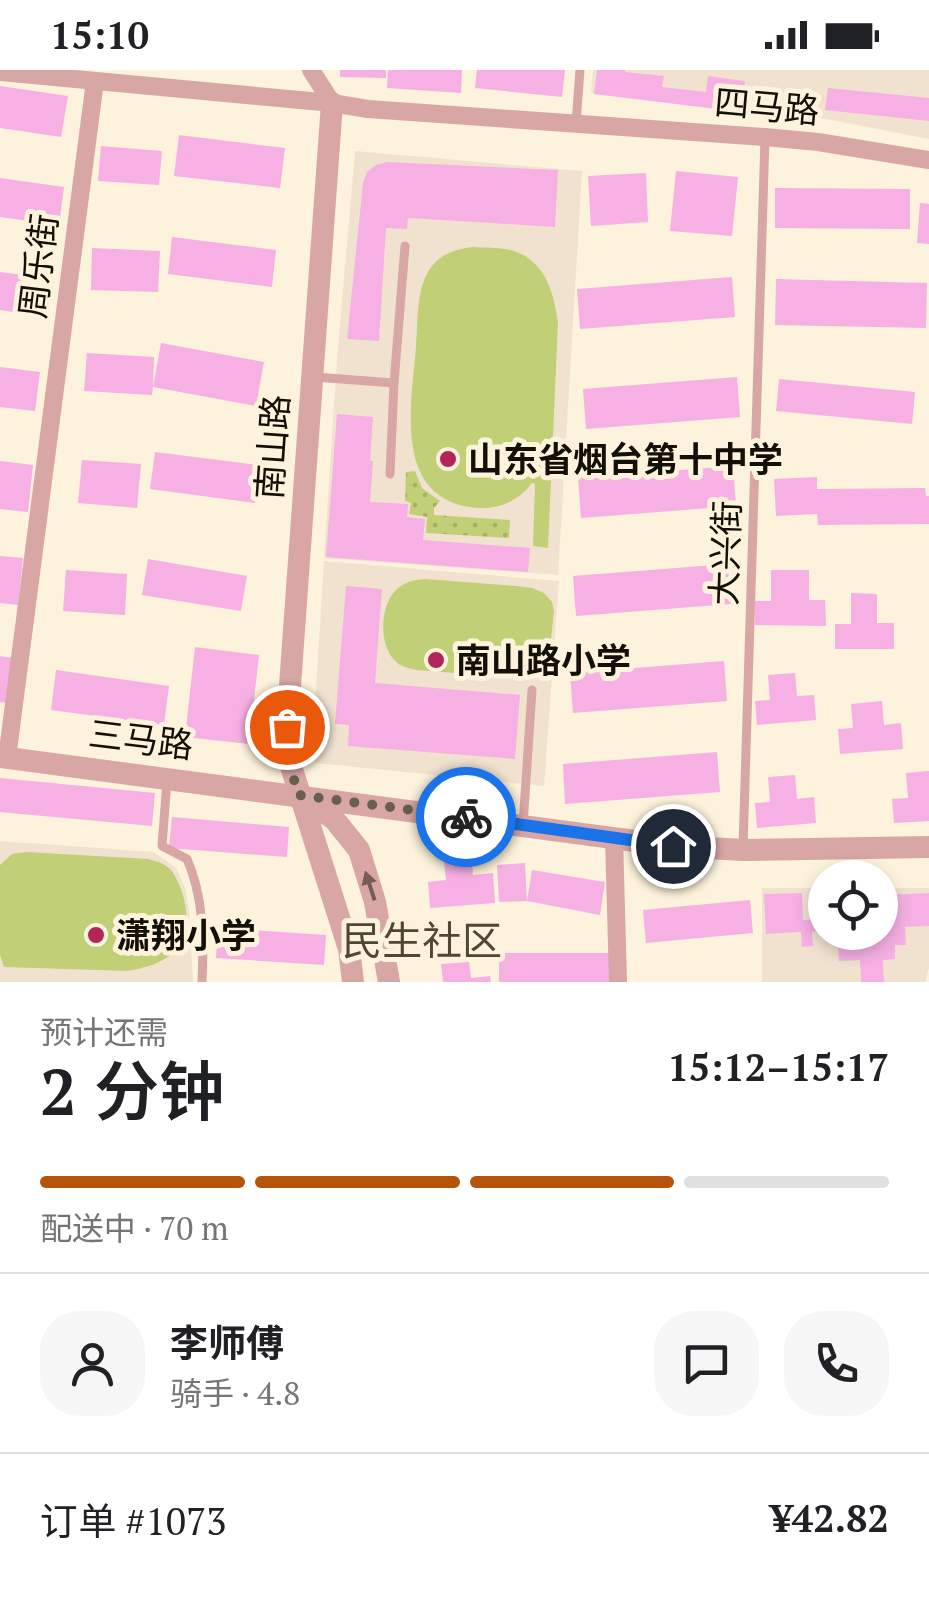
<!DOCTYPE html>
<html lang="zh">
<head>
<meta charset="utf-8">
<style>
  :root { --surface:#fff; --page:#f6f6f6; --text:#202124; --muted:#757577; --line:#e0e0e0; --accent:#b45309 }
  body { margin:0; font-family:"PT Serif","Noto Sans SC",serif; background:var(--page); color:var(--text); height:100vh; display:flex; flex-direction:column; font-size:38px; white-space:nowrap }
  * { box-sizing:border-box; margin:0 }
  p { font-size:32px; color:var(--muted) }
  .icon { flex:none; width:55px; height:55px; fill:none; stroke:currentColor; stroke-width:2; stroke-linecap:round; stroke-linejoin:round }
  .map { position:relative; height:912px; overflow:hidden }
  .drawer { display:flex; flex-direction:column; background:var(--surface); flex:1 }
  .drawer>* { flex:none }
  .fabs { position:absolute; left:808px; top:790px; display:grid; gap:20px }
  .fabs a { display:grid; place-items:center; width:90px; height:90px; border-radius:50%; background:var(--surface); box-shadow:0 5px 15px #0003; font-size:50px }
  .pin { position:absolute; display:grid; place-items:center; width:85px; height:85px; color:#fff; margin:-42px; border:5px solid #fff; border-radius:50%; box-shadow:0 2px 10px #0007 }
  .courier { position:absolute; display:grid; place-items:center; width:100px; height:100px; margin:-50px; border:8px solid #1a73e8; border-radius:50%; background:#fff; color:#222; box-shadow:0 2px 12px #0007 }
  .headline em { font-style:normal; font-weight:600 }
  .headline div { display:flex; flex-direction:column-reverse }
  .headline { display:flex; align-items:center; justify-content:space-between; height:170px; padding:0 40px }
  h1 { font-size:65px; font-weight:600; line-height:75px }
  .bar { display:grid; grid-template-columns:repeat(4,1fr); gap:15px 10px; align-content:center; height:120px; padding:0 40px }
  .bar i { height:12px; border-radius:8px; background:var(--line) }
  .bar .on { background:var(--accent) }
  .bar p { grid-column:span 4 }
  .line { display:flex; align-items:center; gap:25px; padding:0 40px; border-top:2px solid var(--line) }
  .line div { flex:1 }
  .round { display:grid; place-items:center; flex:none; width:105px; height:105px; border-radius:40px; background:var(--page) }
  .status { display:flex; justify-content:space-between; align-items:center; height:70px; padding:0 50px; background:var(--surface); direction:ltr }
  .status svg { height:28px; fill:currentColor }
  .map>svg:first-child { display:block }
</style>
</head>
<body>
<div class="status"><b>15:10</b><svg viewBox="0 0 49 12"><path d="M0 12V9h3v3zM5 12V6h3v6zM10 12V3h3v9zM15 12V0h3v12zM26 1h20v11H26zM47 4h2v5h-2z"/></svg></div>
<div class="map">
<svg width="929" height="912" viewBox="0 0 929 912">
  <defs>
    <pattern id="grass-dots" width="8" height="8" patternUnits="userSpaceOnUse" patternTransform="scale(2.5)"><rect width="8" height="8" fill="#c1d076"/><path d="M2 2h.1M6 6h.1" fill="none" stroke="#a5b265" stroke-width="1.8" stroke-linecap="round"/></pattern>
  </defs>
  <rect width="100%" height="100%" fill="#fdf2db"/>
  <!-- education -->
  <g fill="#f1e2d0">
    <polygon points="593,0 929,0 929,69 816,47 591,23"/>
    <polygon points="355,81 582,101 558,505 324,488 337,290"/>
    <polygon points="324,491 559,511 544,716 315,693 313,669"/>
    <polygon points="0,771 154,782 176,798 185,818 189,840 193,912 0,912"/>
    <polygon points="762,818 825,818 825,862 880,862 880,818 929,818 929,898 925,912 762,912"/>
  </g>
  <!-- grass -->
  <polygon fill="url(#grass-dots)" points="415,401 422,418 440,431 434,438 434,445 510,450 509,468 426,463 427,447 409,444 411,433 405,431 406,402"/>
  <!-- park -->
  <g fill="#c1d076">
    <path d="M473,177c13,1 29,0 41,4 32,11 40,42 44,72l-10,225 -15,-2 2,-62 -3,-1c-13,17 -31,26 -53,25 -87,-6 -68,-101 -63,-161 2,-23 0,-55 12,-75 10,-17 26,-23 45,-25z"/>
    <path d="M425,509l91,7 16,2 12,5 8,9 2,9 -5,46c-6,13 -18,18 -31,21l-102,-8c-2,0 -14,-4 -16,-5 -22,-14 -21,-57 -5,-74 8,-9 19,-11 30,-12z"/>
    <path d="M27,782l121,7c8,2 16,4 22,10 15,18 24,58 8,78 -12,16 -31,20 -50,24l-124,-4 -4,-12v-90l12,-11z"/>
  </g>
  <!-- building -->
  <g fill="#f6b0e3">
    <polygon points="340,0 386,0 386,8 340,7"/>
    <polygon points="388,0 462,0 461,23 387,18"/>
    <polygon points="477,0 565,0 562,27 475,18"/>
    <polygon points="597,0 625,0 625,2 664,6 662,17 706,22 708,6 745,11 741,42 594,24"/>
    <polygon points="0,16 68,26 61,67 0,58"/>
    <polygon points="828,18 929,28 929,51 825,40"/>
    <polygon points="179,65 285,78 280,118 174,106"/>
    <polygon points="101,76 162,81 159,115 98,111"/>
    <polygon points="387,92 558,100 555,157 408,148 407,159 386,158 379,271 347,269 363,113 367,102 376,95"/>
    <polygon points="676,101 738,107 732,166 670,161"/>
    <polygon points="646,103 648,152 591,156 588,106"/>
    <polygon points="0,108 64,117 59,155 0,147"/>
    <polygon points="775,118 910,119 910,159 775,158"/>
    <polygon points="920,133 929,134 929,174 917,173"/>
    <polygon points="172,167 276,180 272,217 168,204"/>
    <polygon points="92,178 160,181 158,222 91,220"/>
    <polygon points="0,202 52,209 47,247 0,240"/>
    <polygon points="732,207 735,247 580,259 577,219"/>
    <polygon points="776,209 927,213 926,258 775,255"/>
    <polygon points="161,273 264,292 256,336 153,317 152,325 84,321 87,283 154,287 153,317"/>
    <polygon points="0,297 40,302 35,341 0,337"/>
    <polygon points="737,307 740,347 586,359 583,319"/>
    <polygon points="779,309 915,322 912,354 776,341"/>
    <polygon points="337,344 373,347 370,391 373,391 370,432 408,434 407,447 425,449 423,470 530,478 528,502 326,487"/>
    <polygon points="155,382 259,395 255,433 150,419"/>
    <polygon points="82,390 141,394 137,438 78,433"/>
    <polygon points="0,391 33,395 28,442 0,439"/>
    <polygon points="733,396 736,436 581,448 578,408"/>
    <polygon points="817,407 817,419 925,418 926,426 929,426 929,454 818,455 817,444 776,446 774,409"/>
    <polygon points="0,486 23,488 18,535 0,533"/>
    <polygon points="148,489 247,506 241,541 142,525"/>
    <polygon points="728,494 731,534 576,546 573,506"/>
    <polygon points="66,500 127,504 125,545 63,541"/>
    <polygon points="771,500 809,500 809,530 825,530 826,556 755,555 755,531 771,531"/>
    <polygon points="346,516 382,519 375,613 520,625 515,689 348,676 349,655 335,654"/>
    <polygon points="851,523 877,524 877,553 894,553 894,579 835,579 835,554 851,554"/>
    <polygon points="195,577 259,585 249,674 185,667"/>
    <polygon points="0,586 14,588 8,633 0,632"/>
    <polygon points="724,591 727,631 573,643 570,603"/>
    <polygon points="56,600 169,616 164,655 51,640"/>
    <polygon points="795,603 797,626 814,625 816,650 757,655 755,631 770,630 768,605"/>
    <polygon points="882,631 884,655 901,653 903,679 840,684 838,659 853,658 851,634"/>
    <polygon points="717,682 720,722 565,734 563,694"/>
    <polygon points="929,701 929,751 894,753 892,729 908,728 906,703"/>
    <polygon points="795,705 797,729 814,727 816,753 757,758 755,733 770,732 768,707"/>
    <polygon points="0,708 155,723 152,756 0,742"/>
    <polygon points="172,747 289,757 287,787 169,778"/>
    <polygon points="472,789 473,805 493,803 495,833 430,838 428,812 446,810 444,792"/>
    <polygon points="525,793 527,831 532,800 605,812 600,845 527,831 499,832 497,795"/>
    <polygon points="802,823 803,850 825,849 825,861 812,862 813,876 802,877 801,862 766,864 764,824"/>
    <polygon points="929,823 929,856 905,857 906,875 895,875 895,889 883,890 884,912 861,912 860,890 839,891 837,862 880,862 880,852 887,852 886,825"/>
    <polygon points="750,830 753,863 646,873 643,840"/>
    <polygon points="218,858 326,865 324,895 216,888"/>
    <rect x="499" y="883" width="110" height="29"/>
    <polygon points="469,892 471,908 490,906 491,912 443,912 441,894"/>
  </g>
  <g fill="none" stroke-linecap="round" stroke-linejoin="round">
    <!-- service -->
    <g stroke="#d8a7a5" stroke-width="9">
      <polyline points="576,53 580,0"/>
      <polyline points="315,307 394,313"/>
      <polyline points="390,404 394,313 405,176"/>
      <path d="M167,711l-5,65 25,13c17,39 17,81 15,123"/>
      <polyline points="523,755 532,620"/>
      <polyline points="743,777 765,68"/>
    </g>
    <!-- minor -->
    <g stroke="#d8a7a5" stroke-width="18">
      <polyline points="311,0 332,33"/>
      <polyline points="0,2 332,33 368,39 765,67 818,72 929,90"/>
      <polyline points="7,688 95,11"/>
      <polyline points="614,767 618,912"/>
    </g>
    <!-- tertiary -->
    <g stroke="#d8a7a5" stroke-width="22">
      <polyline points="332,33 287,657 289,690 349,879 353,912"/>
      <polyline points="0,687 673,776 743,780 929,777"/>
      <polyline points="304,729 334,749 359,780 375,832 389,912"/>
    </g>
  </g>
  <!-- one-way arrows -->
  <defs><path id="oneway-solid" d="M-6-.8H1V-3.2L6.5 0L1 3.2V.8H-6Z" transform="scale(2.5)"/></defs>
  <use fill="#765c56" href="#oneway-solid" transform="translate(370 816) rotate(-108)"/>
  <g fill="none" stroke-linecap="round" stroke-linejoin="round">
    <!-- done -->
    <polyline stroke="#665f52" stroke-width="10" stroke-dasharray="0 18" points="287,657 289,690 298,725 466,747"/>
    <!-- route -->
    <polyline stroke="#1a73e8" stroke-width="12" points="466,747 673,776"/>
  </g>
  <!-- markers -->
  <g fill="#b32457" stroke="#fdf2db" stroke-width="4">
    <circle cx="448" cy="389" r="10"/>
    <circle cx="436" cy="590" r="10"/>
    <circle cx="96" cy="865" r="10"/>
  </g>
  <g text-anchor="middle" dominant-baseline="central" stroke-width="10" stroke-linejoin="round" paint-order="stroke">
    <!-- street labels -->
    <g font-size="35" fill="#141008" stroke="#fdf2db">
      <text transform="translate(767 36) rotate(5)">四马路</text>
      <text transform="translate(38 196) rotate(-83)">周乐街</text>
      <text transform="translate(272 377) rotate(-86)">南山路</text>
      <text transform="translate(725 483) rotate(-88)">大兴街</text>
      <text transform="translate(141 669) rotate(7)">三马路</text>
    </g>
    <!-- poi labels -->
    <g font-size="35" font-weight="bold" fill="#141008" stroke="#fdf2db" text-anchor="start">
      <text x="468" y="389">山东省烟台第十中学</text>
      <text x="456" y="590">南山路小学</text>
      <text x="116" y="865">潇翔小学</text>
    </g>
    <!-- quarter labels -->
    <g font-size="40" fill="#504634" stroke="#fdf2db">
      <text x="422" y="869">民生社区</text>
    </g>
  </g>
</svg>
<div class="fabs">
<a><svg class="icon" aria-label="locate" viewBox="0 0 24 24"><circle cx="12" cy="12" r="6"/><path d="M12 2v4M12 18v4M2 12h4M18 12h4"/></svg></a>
</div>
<div class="pin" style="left:287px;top:657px;background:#ea580c"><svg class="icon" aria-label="bag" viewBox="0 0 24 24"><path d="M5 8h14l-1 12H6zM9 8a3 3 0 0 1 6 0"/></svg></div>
<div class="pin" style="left:673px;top:776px;background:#1f2937"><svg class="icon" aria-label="home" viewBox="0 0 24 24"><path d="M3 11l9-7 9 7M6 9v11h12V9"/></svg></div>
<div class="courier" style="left:466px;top:747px"><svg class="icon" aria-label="bike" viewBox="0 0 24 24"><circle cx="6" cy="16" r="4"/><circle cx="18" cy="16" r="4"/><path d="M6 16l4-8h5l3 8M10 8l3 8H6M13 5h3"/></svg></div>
</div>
<section class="drawer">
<div class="headline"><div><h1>2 分钟</h1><p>预计还需</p></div><em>15:12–15:17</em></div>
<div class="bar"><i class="on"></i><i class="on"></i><i class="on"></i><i></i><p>配送中 · 70 m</p></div>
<div class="line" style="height:180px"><a class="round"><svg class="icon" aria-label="person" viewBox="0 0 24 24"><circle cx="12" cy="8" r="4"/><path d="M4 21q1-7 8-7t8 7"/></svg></a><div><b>李师傅</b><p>骑手 · 4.8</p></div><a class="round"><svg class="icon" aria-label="chat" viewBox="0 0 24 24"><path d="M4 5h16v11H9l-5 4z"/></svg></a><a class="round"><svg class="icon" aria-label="phone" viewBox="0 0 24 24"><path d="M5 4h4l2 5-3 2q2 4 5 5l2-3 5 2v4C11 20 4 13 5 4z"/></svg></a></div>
<div class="line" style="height:130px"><div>订单 #1073</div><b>¥42.82</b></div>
</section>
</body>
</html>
